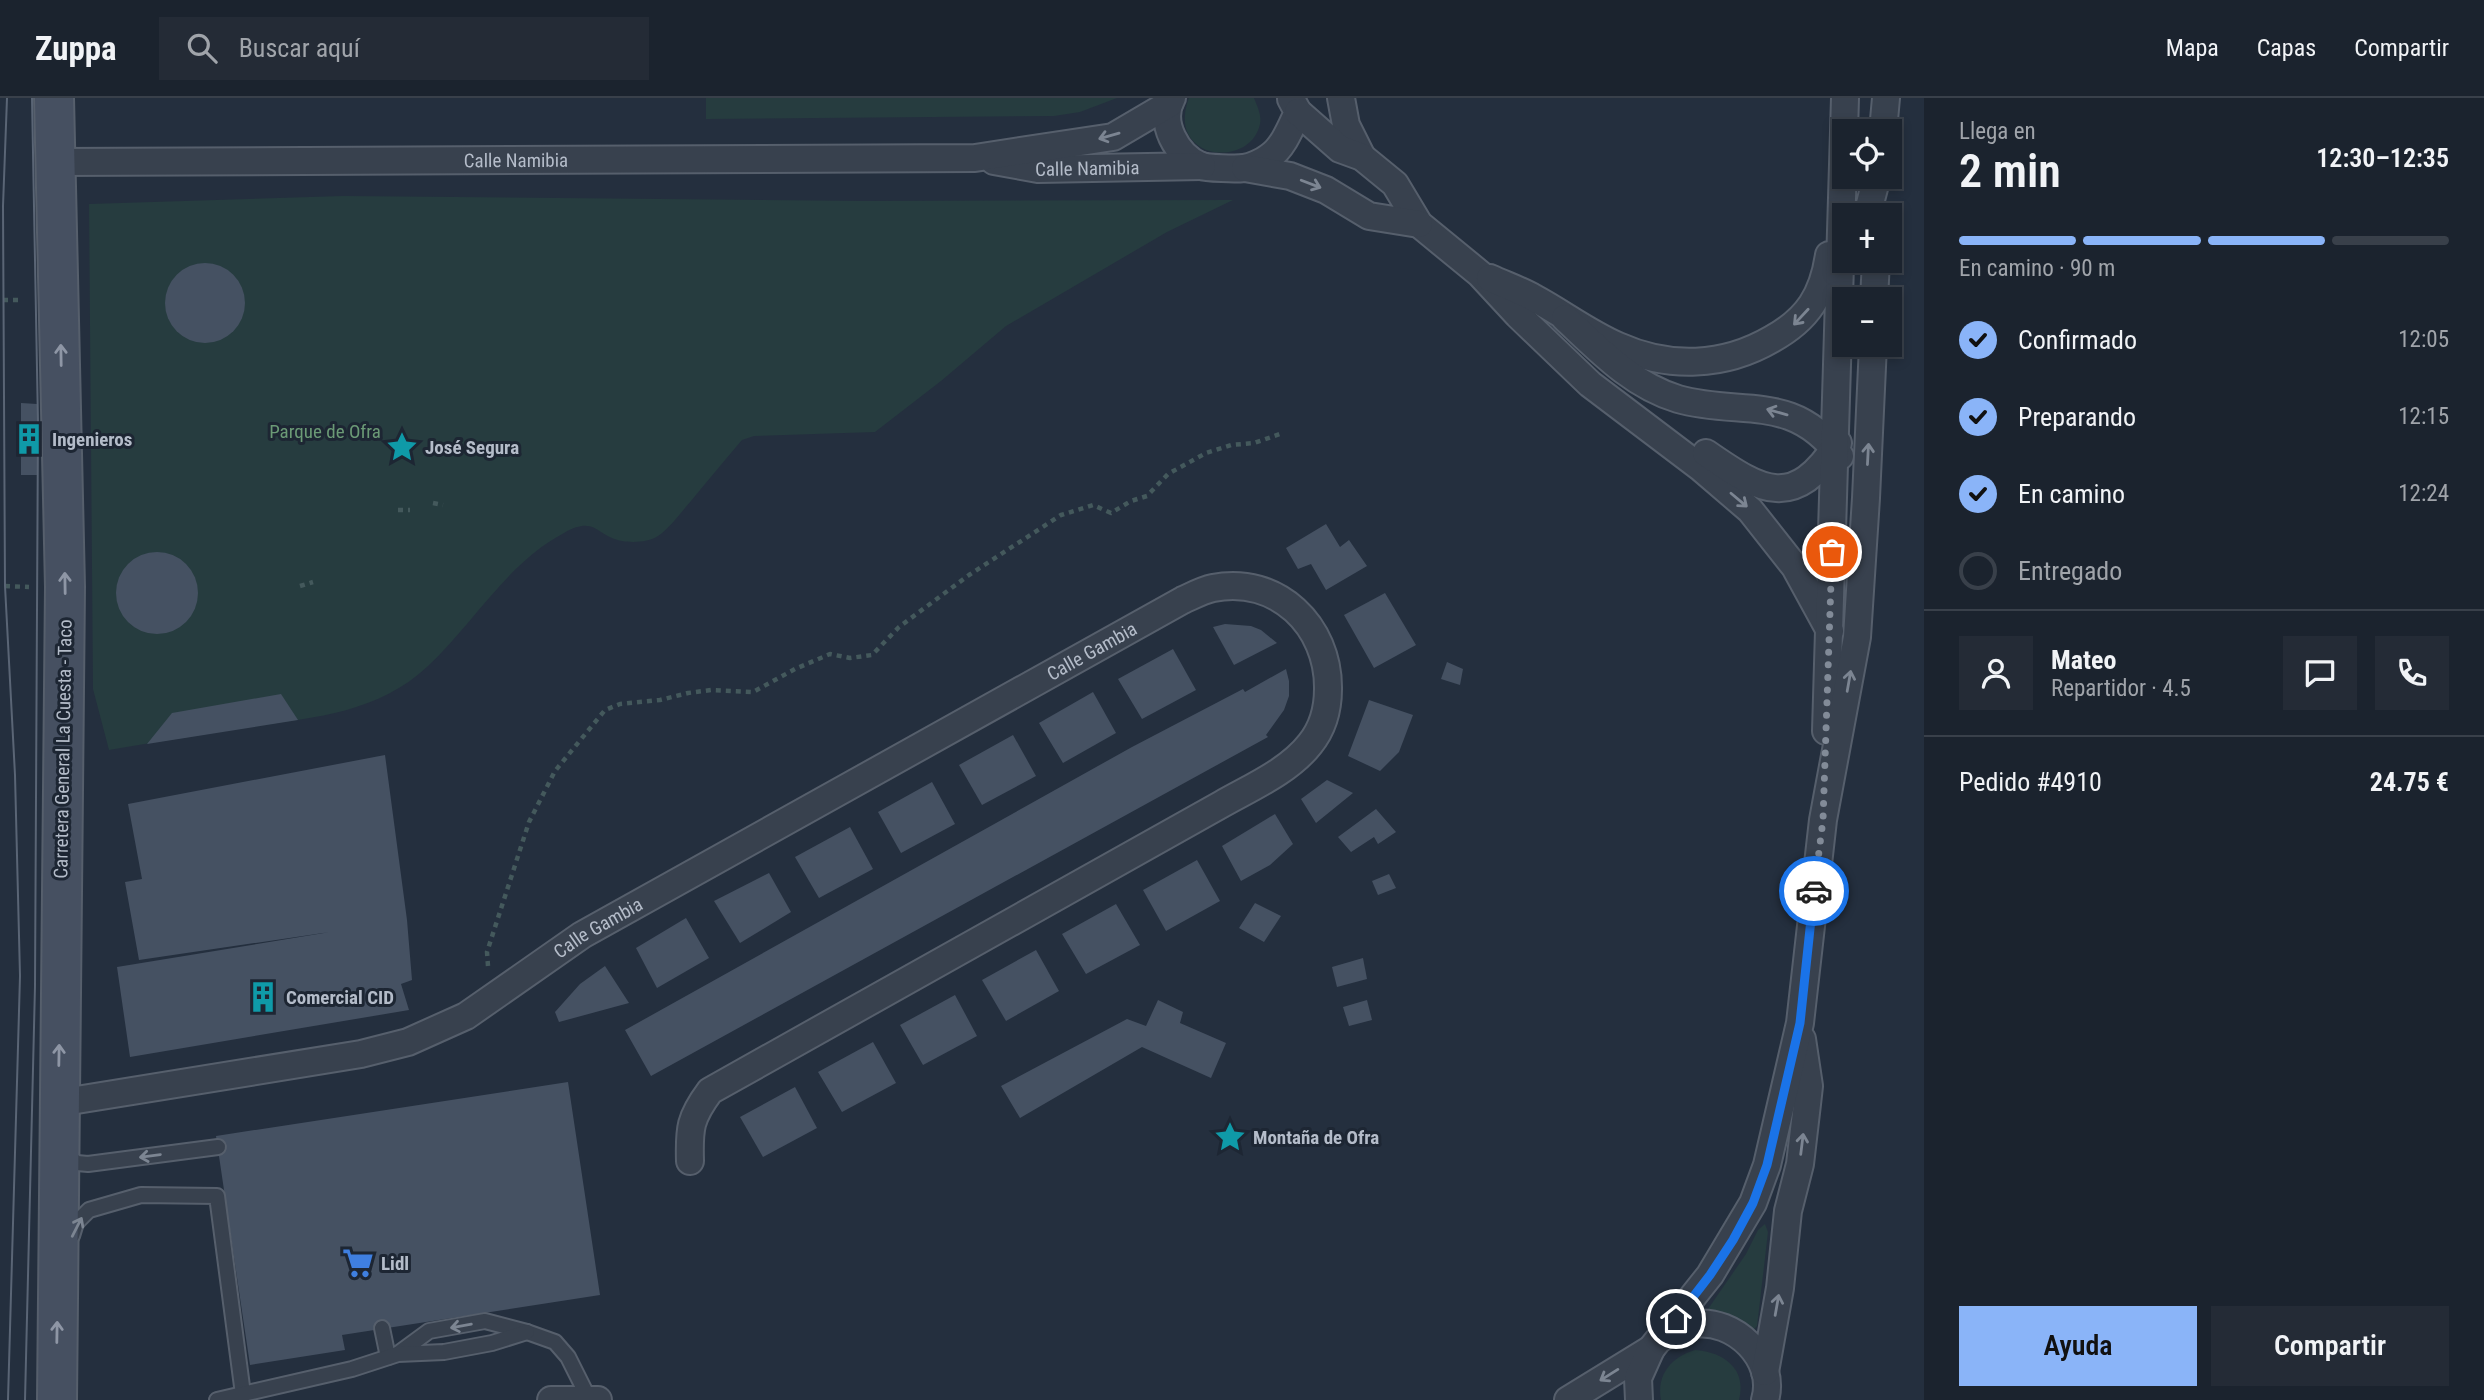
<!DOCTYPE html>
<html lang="es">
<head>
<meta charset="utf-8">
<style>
  :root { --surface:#1b232e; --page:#242b36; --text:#f1f3f6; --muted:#a0a4aa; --line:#39404a; --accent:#8ab4f8 }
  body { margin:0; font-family:"Roboto Condensed",sans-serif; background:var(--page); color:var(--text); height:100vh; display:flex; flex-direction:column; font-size:26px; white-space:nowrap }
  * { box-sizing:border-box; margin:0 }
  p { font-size:23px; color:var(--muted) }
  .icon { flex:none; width:38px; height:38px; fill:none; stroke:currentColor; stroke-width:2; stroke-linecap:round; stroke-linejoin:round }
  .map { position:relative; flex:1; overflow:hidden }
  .panel { display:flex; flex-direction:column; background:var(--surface); width:560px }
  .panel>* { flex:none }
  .fabs { position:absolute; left:1832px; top:21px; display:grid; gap:14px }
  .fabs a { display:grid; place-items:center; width:70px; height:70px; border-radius:0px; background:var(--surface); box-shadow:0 4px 10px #0003,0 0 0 2px var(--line); font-size:35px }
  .pin { position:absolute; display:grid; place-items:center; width:60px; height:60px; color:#fff; margin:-30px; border:4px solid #fff; border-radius:50%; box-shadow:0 2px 7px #0007 }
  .courier { position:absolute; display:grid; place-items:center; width:70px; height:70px; margin:-35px; border:5px solid #1a73e8; border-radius:50%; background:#fff; color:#222; box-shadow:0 2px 9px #0007 }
  .headline em { font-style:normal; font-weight:600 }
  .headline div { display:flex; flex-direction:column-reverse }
  .headline { display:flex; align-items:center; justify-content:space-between; height:119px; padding:0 35px }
  h1 { font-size:46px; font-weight:600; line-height:52px }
  .bar { display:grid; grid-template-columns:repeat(4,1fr); gap:10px 7px; align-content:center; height:84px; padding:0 35px }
  .bar i { height:9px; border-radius:5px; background:var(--line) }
  .bar .selected { background:var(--accent) }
  .bar p { grid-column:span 4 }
  .line { display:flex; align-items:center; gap:18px; padding:0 35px; border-top:2px solid var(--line) }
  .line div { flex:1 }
  .round { display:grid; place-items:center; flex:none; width:74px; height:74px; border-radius:0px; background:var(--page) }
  ol { padding:0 35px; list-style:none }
  li { display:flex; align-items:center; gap:21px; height:77px }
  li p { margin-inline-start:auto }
  li .icon { padding:7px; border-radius:50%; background:var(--accent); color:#111; stroke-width:4 }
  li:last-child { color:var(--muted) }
  li i { width:38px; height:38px; border:4px solid var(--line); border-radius:50% }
  .button { display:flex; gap:14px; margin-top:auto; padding:14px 35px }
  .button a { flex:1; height:80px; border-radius:0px; background:var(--accent); color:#111; font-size:28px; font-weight:600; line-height:80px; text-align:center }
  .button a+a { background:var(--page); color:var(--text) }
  header { display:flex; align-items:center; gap:42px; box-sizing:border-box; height:98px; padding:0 35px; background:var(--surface); border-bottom:2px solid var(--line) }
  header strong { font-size:33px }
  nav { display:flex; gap:38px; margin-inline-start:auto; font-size:24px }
  .search { width:490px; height:63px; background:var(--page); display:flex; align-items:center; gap:18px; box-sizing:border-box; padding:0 24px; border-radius:0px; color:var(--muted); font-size:26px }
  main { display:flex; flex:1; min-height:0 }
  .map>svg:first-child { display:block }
</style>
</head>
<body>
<header>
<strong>Zuppa</strong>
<div class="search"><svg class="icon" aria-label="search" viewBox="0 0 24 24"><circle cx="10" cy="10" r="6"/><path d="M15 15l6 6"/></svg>Buscar aquí</div>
<nav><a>Mapa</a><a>Capas</a><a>Compartir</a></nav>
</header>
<main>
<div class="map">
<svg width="1924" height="1302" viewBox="0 0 1924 1302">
  <rect width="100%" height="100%" fill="#242f3e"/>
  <!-- green -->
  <g fill="#263c3f">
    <polygon points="706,0 1117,0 1080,14 1054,18 706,21"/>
    <path d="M1189,0h65c3,8 8,17 6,26 -10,46 -95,36 -71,-26z"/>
    <path d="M343,98l520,5 370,-1 -66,32 -161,94 -65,55 -66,51 -121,4 -12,4c-17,20 -34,40 -51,61 -10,11 -20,26 -33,35 -9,6 -25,7 -36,5 -27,-5 -26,-26 -58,-8 -57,30 -90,90 -136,133 -52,49 -117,51 -183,62 -45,7 -91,14 -136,22l-16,-61 -4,-485z"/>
    <polygon points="1765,1126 1768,1134 1758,1220 1757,1228 1752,1233 1708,1211 1746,1156 1758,1132"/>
    <path d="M1695,1252c29,2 52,19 44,50h-78c-5,-26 11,-43 34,-50z"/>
  </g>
  <!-- building -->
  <g fill="#455162">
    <circle cx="205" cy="205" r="40"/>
    <polygon points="21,305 37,306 38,377 21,377"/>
    <polygon points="1326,426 1340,449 1349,442 1367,468 1326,492 1311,466 1298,471 1286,450"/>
    <circle cx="157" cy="495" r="41"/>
    <polygon points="1385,495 1416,547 1374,570 1344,517"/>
    <polygon points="1225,526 1251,528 1261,532 1277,545 1234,567 1213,529"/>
    <polygon points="1173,551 1196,592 1142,621 1118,581"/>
    <polygon points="1447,564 1463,571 1460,587 1441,581"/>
    <polygon points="1286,571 1289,583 1289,598 1284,612 1266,637 1268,639 651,978 625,932 1132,649 1243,591 1245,594"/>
    <polygon points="1093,594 1116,635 1063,665 1039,625"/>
    <polygon points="281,596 298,622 147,646 172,615"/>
    <polygon points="1369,602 1413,617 1399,654 1380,673 1348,658"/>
    <polygon points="1013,637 1036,678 982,707 959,667"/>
    <polygon points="385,657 407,822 412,882 401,886 409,912 130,959 117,869 330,834 139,862 125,784 142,781 128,706"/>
    <polygon points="1327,682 1353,695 1316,725 1301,701"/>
    <polygon points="932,684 955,726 901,755 878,714"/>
    <polygon points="1376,711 1396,734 1378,746 1374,739 1351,754 1338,739"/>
    <polygon points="1275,716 1293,746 1270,767 1241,783 1222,748"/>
    <polygon points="850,729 873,771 819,800 795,759"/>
    <polygon points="1197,762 1220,803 1166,833 1143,792"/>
    <polygon points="769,775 791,814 740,845 714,803"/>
    <polygon points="1389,776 1396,790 1378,797 1372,783"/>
    <polygon points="1255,805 1281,818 1264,844 1239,830"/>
    <polygon points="1116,806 1140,847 1086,876 1062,836"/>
    <polygon points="686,820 709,860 657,890 636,850"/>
    <polygon points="1036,852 1059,893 1006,923 982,882"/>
    <polygon points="1363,860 1367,881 1337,889 1332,869"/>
    <polygon points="605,868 629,905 559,924 555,914 580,886"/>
    <polygon points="955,897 977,938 923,967 900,927"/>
    <polygon points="1158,902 1183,914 1180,925 1226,945 1211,980 1142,949 1020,1020 1001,988 1127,921 1146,928"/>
    <polygon points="1367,902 1372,922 1349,928 1343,909"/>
    <polygon points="873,944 896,985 842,1014 818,974"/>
    <polygon points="568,984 600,1197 342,1237 345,1252 250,1267 216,1038"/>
    <polygon points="795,989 817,1030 763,1059 740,1019"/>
  </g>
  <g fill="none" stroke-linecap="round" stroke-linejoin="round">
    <defs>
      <g id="lane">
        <polyline points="63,1055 77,1065 88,1066 218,1049"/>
        <polyline points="72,1138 76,1125 89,1112 141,1097 217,1098 243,1296"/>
        <polyline points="382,1230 388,1259"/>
        <polyline points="399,1255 429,1233 485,1223 527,1234 555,1244 568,1259 589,1301"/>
        <polyline points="217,1302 352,1271 398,1256 444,1254 492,1245 527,1234"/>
      </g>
      <g id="street">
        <path d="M1172,0c-14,24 5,58 29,68 6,2 35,3 43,2 7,-1 19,-6 25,-11 14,-9 22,-30 29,-45l-7,-13"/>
        <polyline points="1341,0 1346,27 1362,59"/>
        <polyline points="1298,14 1340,51 1362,59 1395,86 1419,126 1480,176 1518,217 1590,286 1701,370 1750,412 1795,469 1830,533"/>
        <polyline points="1883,33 1886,0"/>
        <path id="s1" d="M994,63l44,8 164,-3"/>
        <path id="s2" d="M56,64l919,-4 138,-21 56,-33"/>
        <polyline points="1245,70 1290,78 1326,92 1369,118 1419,126"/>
        <polyline points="1867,117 1877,79"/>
        <path d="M1490,180c15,7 30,12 44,20 28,15 54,35 84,48 51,23 106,21 154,-7 36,-20 51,-44 57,-84"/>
        <polyline points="1874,201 1876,163"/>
        <path d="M1565,220c34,32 67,67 113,81 64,18 114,-7 162,57"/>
        <path d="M1706,355c56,39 88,58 132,-10"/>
        <polyline points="1826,633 1845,0"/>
        <path id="s3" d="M58,1005l303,-49 47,-12 58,-26 116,-81 601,-335c9,-4 20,-10 30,-12 64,-13 116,38 115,101 0,20 -5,39 -18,55 -21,27 -58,43 -88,60l-512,287c-20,27 -21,37 -20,70"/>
        <path d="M1663,1239c10,-6 19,-11 31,-13 40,-6 83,35 71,76"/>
        <polyline points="1765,1274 1780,1190 1788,1113 1800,1066 1807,1006 1809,988 1802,941"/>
        <polyline points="551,1302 598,1302"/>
        <polyline points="1568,1302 1651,1251 1710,1177 1753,1105 1767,1067 1800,925 1823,722 1857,539 1866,400 1873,247"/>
        <polyline points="1639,1302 1638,1280 1651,1251"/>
      </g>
      <polyline id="secondary" points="54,0 65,489 57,1302"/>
    </defs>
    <!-- lane casing -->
    <use href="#lane" stroke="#565f6c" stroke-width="18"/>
    <!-- street casing -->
    <use href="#street" stroke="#565f6c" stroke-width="30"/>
    <!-- secondary casing -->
    <use href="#secondary" stroke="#565f6c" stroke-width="42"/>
    <!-- path -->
    <g stroke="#44595c" stroke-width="4.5" stroke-dasharray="5 5" stroke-linecap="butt">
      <polyline points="3,202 23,202"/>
      <polyline points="433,405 443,407"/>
      <polyline points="398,412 410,412"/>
      <polyline points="5,488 29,489"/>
      <polyline points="300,488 313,484"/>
      <polyline points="488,868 487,854 529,724 555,673 605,612 620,606 660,602 688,595 711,592 753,594 795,571 830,556 850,560 872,557 899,529 969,477 1061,417 1093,407 1111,415 1131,403 1147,398 1168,376 1206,355 1231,347 1254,345 1280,336"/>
    </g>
    <!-- lane -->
    <use href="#lane" stroke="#38414e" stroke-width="14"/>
    <!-- street -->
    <use href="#street" stroke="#38414e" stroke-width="26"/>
    <!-- secondary -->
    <use href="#secondary" stroke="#465061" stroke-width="38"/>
    <!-- tram -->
    <g stroke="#5a6575" stroke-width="2">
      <polyline points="7,0 3,108 5,488 15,677 20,878 8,1302"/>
      <polyline points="25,1302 35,888 38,325 32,0"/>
    </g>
  </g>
  <!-- one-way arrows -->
  <defs><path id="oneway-shaft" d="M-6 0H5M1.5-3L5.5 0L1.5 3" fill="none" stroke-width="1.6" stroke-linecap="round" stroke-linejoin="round" transform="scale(1.75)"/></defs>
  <g stroke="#7c8592">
    <use href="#oneway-shaft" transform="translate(1109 38) rotate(164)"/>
    <use href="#oneway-shaft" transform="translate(1311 86) rotate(21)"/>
    <use href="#oneway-shaft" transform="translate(1801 219) rotate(133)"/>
    <use href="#oneway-shaft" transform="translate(1777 314) rotate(-164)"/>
    <use href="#oneway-shaft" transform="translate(1868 356) rotate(-87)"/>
    <use href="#oneway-shaft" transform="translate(1739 402) rotate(40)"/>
    <use href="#oneway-shaft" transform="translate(1849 583) rotate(-80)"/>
    <use href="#oneway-shaft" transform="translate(1802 1046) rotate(-83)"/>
    <use href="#oneway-shaft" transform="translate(150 1058) rotate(172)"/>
    <use href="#oneway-shaft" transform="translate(77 1129) rotate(-63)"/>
    <use href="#oneway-shaft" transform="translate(1777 1207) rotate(-80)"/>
    <use href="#oneway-shaft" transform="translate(461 1228) rotate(170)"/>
    <use href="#oneway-shaft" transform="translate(1609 1277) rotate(148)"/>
  </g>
  <g stroke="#8e96a5">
    <use href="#oneway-shaft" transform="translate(61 257) rotate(-91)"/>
    <use href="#oneway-shaft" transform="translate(65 485) rotate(-91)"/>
    <use href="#oneway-shaft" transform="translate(59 957) rotate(-89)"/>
    <use href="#oneway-shaft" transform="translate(57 1234) rotate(-89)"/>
  </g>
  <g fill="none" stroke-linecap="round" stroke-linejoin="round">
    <!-- done -->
    <polyline stroke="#828b98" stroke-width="7" stroke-dasharray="0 12.6" points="1814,793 1823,722 1832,454"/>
    <!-- route -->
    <polyline stroke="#1a73e8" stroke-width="9" points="1676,1221 1710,1177 1733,1142 1753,1105 1767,1067 1800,925 1814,793"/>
  </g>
  <!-- icons -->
  <defs>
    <symbol id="building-bare" viewBox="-9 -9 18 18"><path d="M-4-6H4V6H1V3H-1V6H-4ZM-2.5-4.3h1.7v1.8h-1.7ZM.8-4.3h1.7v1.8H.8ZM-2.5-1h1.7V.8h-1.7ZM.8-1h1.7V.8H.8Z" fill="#0f9aa8" stroke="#1d2633" stroke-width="2.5" paint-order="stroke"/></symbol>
    <symbol id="sight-bare" viewBox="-9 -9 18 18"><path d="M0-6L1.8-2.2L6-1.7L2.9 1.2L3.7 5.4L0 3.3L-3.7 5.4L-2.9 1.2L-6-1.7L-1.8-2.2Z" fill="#0f9aa8" stroke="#1d2633" stroke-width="2.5" paint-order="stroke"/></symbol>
    <symbol id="supermarket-bare" viewBox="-9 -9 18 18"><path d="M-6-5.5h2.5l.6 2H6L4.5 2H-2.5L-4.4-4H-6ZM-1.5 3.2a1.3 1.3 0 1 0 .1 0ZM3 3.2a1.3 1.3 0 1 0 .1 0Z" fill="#3f7fe0" stroke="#1d2633" stroke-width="2.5" paint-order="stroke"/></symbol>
  </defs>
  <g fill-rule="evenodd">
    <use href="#building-bare" x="7" y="319" width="44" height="44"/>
    <use href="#sight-bare" x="380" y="327" width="44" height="44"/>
    <use href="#building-bare" x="241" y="877" width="44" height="44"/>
    <use href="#sight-bare" x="1208" y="1017" width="44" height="44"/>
    <use href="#supermarket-bare" x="336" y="1143" width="44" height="44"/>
  </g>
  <g text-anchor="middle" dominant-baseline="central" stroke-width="6" stroke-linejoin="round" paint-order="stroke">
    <!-- street labels -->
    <g font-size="19" fill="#b4bcc9" stroke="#1d2633">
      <text stroke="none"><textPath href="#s2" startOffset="460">Calle Namibia</textPath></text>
      <text stroke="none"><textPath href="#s1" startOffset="94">Calle Namibia</textPath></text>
      <text stroke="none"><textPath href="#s3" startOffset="1144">Calle Gambia</textPath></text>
      <text transform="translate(63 651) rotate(-89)">Carretera General La Cuesta - Taco</text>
      <text stroke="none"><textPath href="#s3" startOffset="578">Calle Gambia</textPath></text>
    </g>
    <!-- park labels -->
    <g font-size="19" fill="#6b9a76" stroke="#1d2633">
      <text x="325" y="333">Parque de Ofra</text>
    </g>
    <!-- poi labels -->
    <g font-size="19" font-weight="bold" fill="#b4bcc9" stroke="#1d2633" text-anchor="start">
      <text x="52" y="341">Ingenieros</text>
      <text x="425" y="349">José Segura</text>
      <text x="286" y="899">Comercial CID</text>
      <text x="1253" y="1039">Montaña de Ofra</text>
      <text x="381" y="1165">Lidl</text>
    </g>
  </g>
</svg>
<div class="fabs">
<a><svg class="icon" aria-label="locate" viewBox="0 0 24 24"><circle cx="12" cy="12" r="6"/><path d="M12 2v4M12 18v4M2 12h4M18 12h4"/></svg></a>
<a>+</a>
<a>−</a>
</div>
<div class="pin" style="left:1832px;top:454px;background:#ea580c"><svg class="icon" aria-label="bag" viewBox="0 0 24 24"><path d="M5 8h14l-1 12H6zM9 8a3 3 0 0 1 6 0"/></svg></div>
<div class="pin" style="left:1676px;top:1221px;background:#1f2937"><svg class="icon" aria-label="home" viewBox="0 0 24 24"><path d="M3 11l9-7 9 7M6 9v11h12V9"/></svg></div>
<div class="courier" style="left:1814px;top:793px"><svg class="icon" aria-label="car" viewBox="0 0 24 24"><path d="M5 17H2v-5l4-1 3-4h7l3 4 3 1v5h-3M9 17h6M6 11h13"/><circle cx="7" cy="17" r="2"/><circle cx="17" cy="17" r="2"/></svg></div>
</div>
<section class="panel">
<div class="headline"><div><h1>2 min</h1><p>Llega en</p></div><em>12:30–12:35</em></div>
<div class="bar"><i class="selected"></i><i class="selected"></i><i class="selected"></i><i></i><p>En camino · 90 m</p></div>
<ol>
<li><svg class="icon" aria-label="check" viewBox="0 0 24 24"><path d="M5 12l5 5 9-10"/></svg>Confirmado<p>12:05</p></li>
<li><svg class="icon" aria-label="check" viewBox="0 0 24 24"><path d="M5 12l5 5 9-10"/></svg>Preparando<p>12:15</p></li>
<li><svg class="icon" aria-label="check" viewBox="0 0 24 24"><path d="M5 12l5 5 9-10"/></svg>En camino<p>12:24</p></li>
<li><i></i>Entregado</li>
</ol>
<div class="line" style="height:126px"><a class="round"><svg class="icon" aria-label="person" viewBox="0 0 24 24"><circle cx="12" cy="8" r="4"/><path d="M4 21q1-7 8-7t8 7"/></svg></a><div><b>Mateo</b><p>Repartidor · 4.5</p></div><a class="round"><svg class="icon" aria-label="chat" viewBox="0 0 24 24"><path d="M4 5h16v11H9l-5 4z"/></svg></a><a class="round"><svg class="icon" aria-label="phone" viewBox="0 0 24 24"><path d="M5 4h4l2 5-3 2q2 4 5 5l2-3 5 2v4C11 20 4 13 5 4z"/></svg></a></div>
<div class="line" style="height:91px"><div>Pedido #4910</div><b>24.75 €</b></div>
<div class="button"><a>Ayuda</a><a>Compartir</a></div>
</section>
</main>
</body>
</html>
